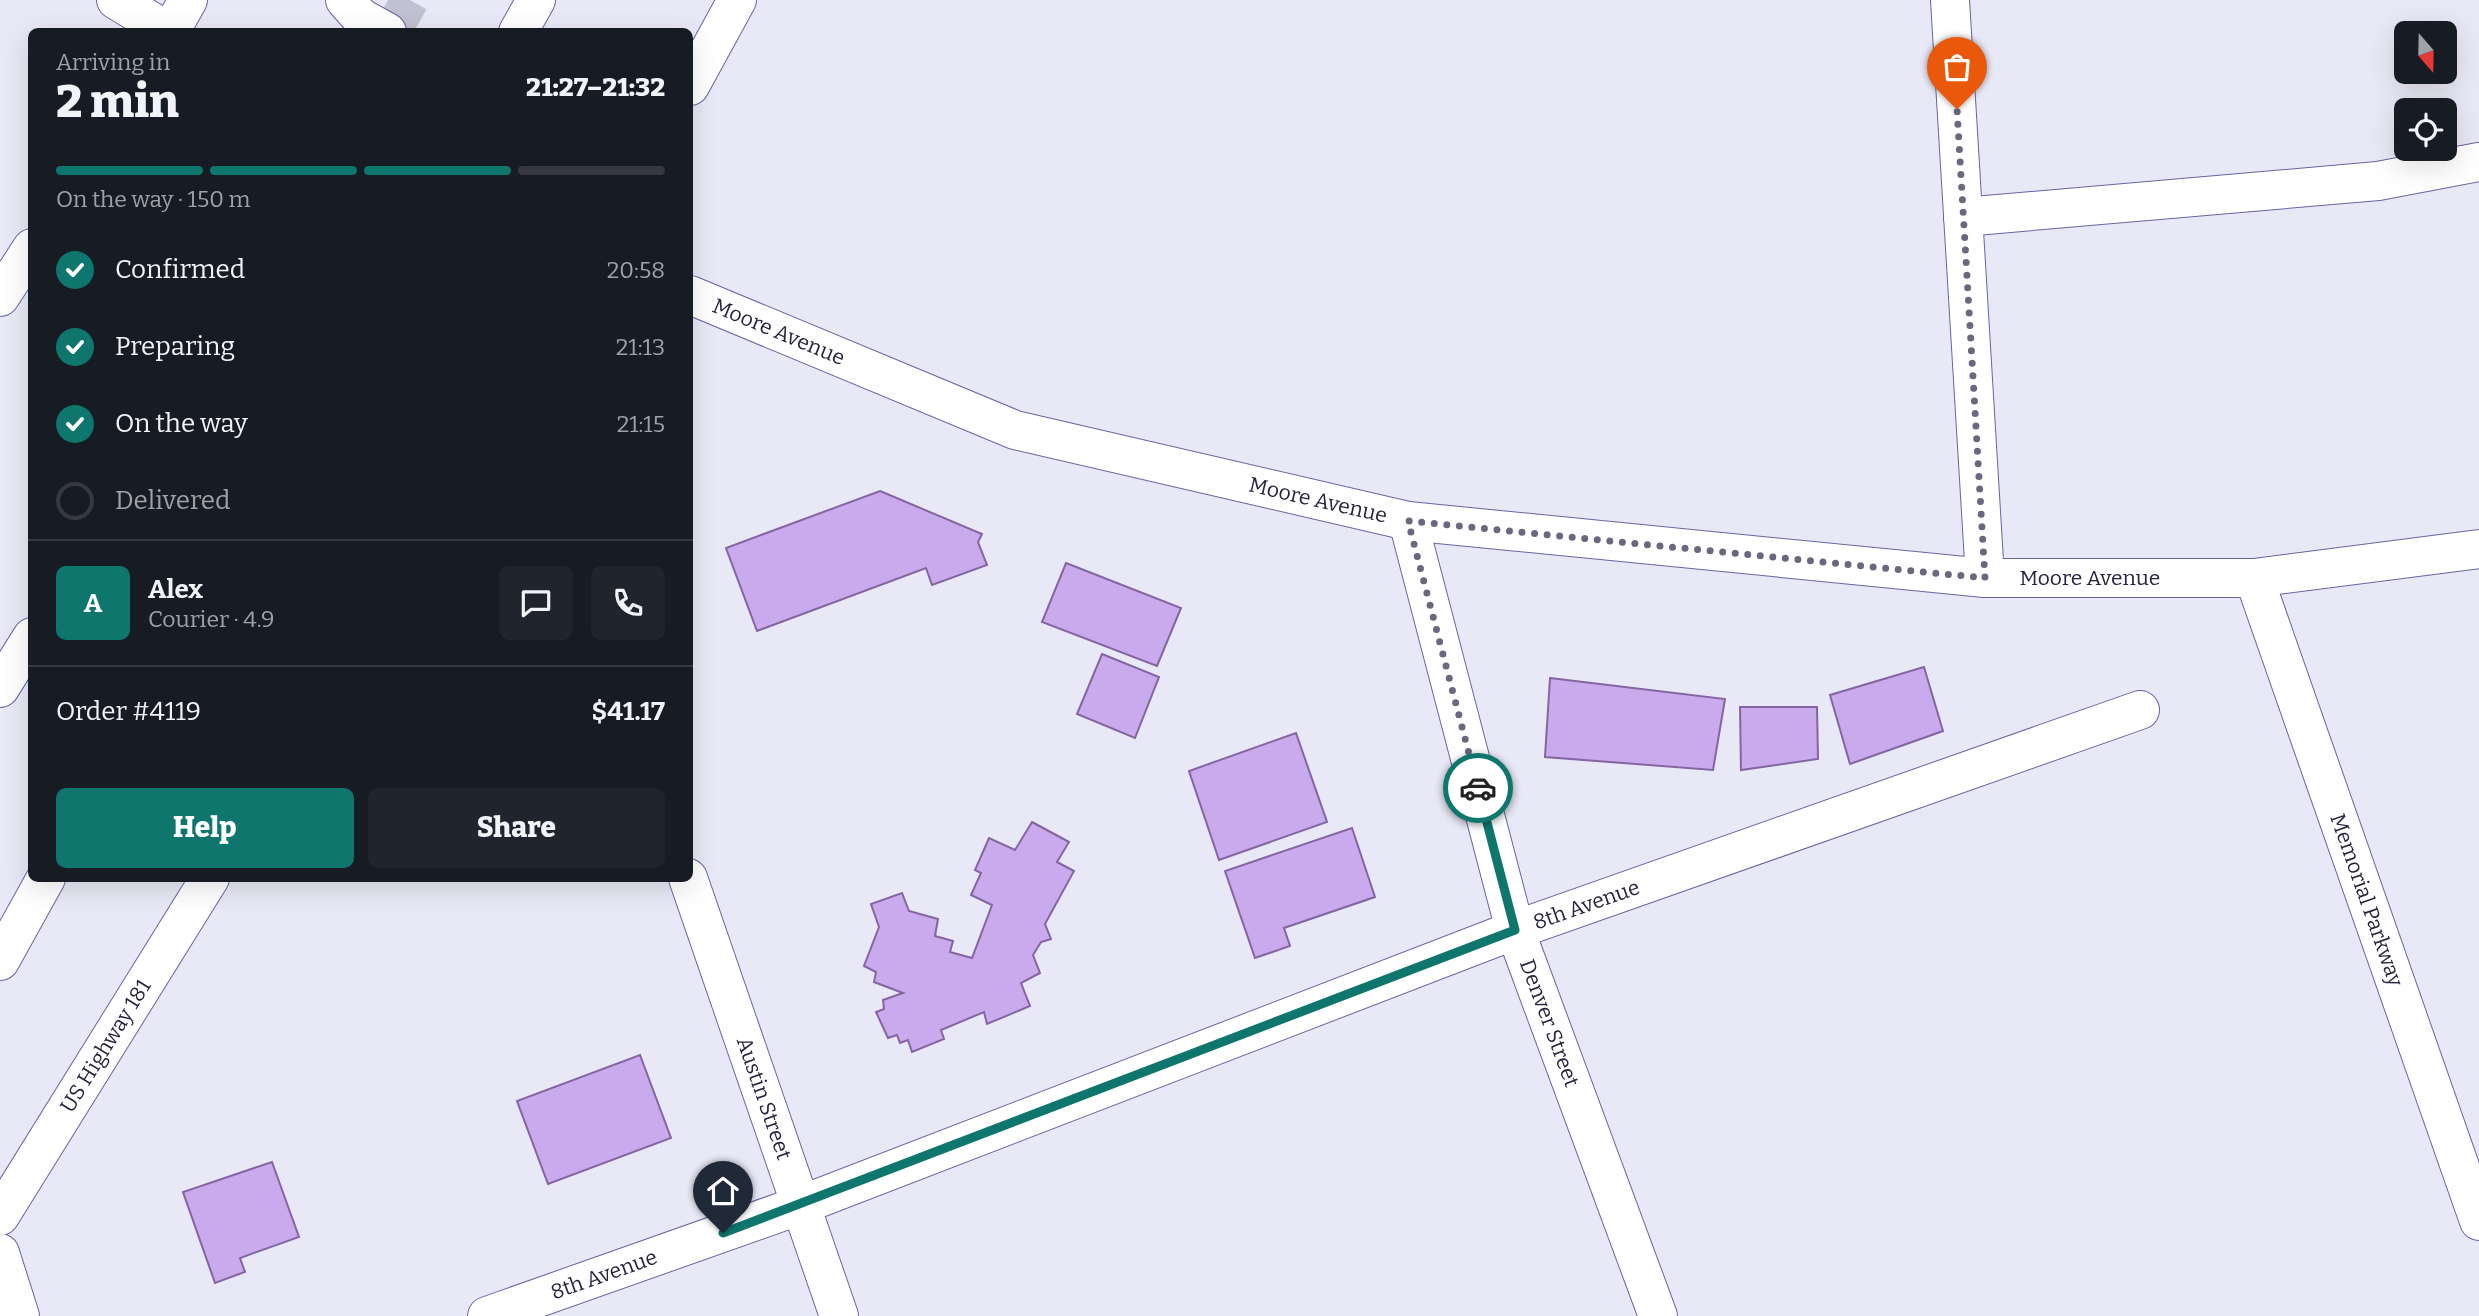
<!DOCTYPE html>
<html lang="en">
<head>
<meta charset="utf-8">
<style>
  :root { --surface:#171b24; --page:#20242c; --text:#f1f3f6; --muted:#9ea1a6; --line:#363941; --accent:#0f766e }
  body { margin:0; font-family:Bitter,serif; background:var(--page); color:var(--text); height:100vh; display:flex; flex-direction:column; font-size:26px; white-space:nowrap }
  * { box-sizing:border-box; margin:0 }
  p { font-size:23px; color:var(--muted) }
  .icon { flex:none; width:38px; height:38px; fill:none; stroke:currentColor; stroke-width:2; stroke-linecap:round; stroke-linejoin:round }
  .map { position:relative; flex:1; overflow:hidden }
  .side { position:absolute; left:28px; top:28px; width:665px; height:854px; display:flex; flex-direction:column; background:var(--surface); border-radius:10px; box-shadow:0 7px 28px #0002 }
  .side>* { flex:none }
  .needle { width:46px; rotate:160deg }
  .tools { position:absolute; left:2394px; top:21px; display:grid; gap:14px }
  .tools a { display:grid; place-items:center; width:63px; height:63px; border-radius:10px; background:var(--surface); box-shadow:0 7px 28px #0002; font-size:35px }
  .pin { position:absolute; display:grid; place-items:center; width:60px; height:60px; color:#fff; margin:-72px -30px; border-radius:50% 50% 50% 0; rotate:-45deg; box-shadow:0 0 7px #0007 }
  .pin .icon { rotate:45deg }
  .courier { position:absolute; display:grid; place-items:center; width:70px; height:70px; margin:-35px; border:5px solid #0f766e; border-radius:50%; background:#fff; color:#222; box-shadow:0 2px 9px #0007 }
  .head em { font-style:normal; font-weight:800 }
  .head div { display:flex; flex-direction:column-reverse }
  .head { display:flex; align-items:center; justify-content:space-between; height:119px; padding:0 28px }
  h1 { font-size:46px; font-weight:800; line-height:52px }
  .bar { display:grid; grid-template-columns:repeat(4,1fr); gap:10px 7px; align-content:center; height:84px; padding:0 28px }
  .bar i { height:9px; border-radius:5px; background:var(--line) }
  .bar .on { background:var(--accent) }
  .bar p { grid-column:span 4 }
  .line { display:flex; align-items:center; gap:18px; padding:0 28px; border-top:2px solid var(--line) }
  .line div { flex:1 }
  .round { display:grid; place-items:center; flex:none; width:74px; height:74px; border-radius:10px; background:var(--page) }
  ol { padding:0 28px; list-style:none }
  li { display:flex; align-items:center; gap:21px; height:77px }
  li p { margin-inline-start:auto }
  li .icon { padding:7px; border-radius:50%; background:var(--accent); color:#fff; stroke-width:4 }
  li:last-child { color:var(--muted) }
  li i { width:38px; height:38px; border:4px solid var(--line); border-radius:50% }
  .cta { display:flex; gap:14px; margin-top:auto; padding:14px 28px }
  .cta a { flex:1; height:80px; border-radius:10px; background:var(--accent); color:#fff; font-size:28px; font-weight:800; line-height:80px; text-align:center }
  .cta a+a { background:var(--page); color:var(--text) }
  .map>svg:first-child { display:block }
</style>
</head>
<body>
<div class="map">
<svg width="2479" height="1316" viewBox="0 0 2479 1316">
  <rect width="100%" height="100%" fill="#e8e8f6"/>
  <!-- building -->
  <g fill="#c9aaec" stroke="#8365a2" stroke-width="2">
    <polygon points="880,491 982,534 978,542 987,565 932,585 926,568 757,631 726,548"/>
    <polygon points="1066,563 1181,608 1157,666 1042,622"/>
    <polygon points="1102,654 1159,677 1135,738 1077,714"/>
    <polygon points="1924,667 1943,731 1850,764 1830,695"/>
    <polygon points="1550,678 1725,699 1713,770 1545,757"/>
    <polygon points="1740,707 1817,707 1818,759 1741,770"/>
    <polygon points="1296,733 1327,822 1219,860 1189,771"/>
    <polygon points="1032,822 1069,842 1057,862 1074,871 1045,924 1051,939 1041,942 1033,955 1040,973 1021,983 1030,1006 987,1024 984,1012 941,1030 944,1039 912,1052 908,1040 900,1043 897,1035 888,1038 876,1012 884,1009 883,1000 903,993 874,982 876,972 864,966 879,927 871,904 902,893 909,911 938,919 935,936 953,941 950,952 972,958 992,905 971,895 981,873 975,870 989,838 1015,850"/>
    <polygon points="1352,828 1375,897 1284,928 1290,946 1255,958 1225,871"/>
    <polygon points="640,1055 671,1138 548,1184 517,1101"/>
    <polygon points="272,1162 299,1237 240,1258 245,1272 215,1283 183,1192"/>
  </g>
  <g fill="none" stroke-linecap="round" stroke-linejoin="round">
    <!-- highway-tunnel -->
    <polyline stroke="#c1c1d1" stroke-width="38" stroke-dasharray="38 19" stroke-linecap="butt" points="392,32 410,0"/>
    <defs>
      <g id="minor">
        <polyline points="116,0 169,32"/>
        <polyline points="1950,0 1985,578"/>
        <polyline points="1963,217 2378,181 2479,162"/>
        <path id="s1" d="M1408,521l107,409 143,386"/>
        <path id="s2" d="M2254,578l225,643"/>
        <path id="s3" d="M688,878l151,438"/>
        <polyline points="0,1253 20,1316"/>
        <path id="s4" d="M487,1316l314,-111 714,-275 625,-220"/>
      </g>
      <g id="major">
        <polyline points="345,0 360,17 387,32"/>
        <polyline points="170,32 188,0"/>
        <polyline points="690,86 737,0"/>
        <path id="s5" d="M690,295l325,135 393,91 577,57h269l225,-29"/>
        <polyline points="0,297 32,248"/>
        <path id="s6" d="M0,1216l210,-338"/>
      </g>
      <g id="highway">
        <polyline points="518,32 536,0"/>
        <polyline points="0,688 32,637"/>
        <polyline points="0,961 46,878"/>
      </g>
    </defs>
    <!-- minor casing -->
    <use href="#minor" stroke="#6864a3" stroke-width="40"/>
    <!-- major casing -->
    <use href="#major" stroke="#6864a3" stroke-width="40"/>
    <!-- highway casing -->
    <use href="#highway" stroke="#6864a3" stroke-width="40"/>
    <!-- minor -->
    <use href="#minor" stroke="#fff" stroke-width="38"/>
    <!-- major -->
    <use href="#major" stroke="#fff" stroke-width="38"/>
    <!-- highway -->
    <use href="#highway" stroke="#fff" stroke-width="38"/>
  </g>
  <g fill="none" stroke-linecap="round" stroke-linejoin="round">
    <!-- done -->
    <polyline stroke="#69687e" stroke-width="7" stroke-dasharray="0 12.6" points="1478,788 1408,521 1985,578 1957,109"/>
    <!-- route -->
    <polyline stroke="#0f766e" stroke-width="9" points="723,1233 1515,930 1478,788"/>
  </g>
  <g text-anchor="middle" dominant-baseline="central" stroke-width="7" stroke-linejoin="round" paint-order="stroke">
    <!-- street labels -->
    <g font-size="21" fill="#25233e" stroke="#f6f6f6">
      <text stroke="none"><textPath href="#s5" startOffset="96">Moore Avenue</textPath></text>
      <text stroke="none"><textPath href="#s5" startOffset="663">Moore Avenue</textPath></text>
      <text stroke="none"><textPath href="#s5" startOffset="1440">Moore Avenue</textPath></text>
      <text stroke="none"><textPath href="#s2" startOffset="341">Memorial Parkway</textPath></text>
      <text stroke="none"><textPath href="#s4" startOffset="1174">8th Avenue</textPath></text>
      <text stroke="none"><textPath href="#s1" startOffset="522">Denver Street</textPath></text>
      <text stroke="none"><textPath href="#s6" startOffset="200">US Highway 181</textPath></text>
      <text stroke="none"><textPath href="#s3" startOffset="233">Austin Street</textPath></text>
      <text stroke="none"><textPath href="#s4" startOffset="124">8th Avenue</textPath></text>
    </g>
  </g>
</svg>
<div class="tools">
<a><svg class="needle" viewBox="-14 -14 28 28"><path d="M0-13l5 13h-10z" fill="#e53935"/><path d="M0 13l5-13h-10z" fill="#9ea1a6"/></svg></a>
<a><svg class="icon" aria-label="locate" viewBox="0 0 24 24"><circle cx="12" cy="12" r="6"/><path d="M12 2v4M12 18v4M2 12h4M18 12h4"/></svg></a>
</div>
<div class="pin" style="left:1957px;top:109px;background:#ea580c"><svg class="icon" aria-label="bag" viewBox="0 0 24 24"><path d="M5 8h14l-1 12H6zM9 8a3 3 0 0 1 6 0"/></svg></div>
<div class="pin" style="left:723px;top:1233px;background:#1f2937"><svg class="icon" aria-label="home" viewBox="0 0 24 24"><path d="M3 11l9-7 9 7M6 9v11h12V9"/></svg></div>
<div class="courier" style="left:1478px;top:788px"><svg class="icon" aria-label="car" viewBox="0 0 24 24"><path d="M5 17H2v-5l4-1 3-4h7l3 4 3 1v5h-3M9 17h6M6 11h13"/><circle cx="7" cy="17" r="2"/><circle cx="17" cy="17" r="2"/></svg></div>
<section class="side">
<div class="head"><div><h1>2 min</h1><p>Arriving in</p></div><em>21:27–21:32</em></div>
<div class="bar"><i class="on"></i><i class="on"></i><i class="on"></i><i></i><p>On the way · 150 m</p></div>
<ol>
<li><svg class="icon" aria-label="check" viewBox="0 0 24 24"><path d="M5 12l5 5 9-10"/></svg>Confirmed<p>20:58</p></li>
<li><svg class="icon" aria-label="check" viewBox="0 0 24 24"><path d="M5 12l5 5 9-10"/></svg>Preparing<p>21:13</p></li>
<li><svg class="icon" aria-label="check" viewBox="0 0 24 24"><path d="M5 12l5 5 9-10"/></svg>On the way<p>21:15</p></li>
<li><i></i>Delivered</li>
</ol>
<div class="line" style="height:126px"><b class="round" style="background:var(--accent);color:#fff">A</b><div><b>Alex</b><p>Courier · 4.9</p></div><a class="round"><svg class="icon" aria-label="chat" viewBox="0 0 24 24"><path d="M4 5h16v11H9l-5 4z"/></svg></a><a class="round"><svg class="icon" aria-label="phone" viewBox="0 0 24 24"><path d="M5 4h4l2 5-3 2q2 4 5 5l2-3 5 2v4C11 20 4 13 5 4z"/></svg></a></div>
<div class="line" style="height:91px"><div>Order #4119</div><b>$41.17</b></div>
<div class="cta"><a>Help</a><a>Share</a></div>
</section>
</div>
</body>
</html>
